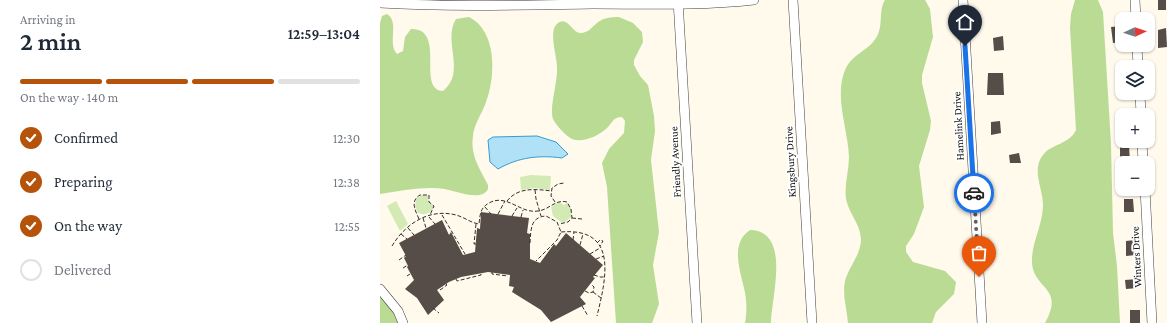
<!DOCTYPE html>
<html lang="en">
<head>
<meta charset="utf-8">
<style>
  :root { --surface:#fff; --page:#f2f2f3; --text:#1f2937; --muted:#747a83; --line:#e0e1e3; --accent:#b45309 }
  body { margin:0; font-family:"Crimson Pro",serif; background:var(--page); color:var(--text); height:100vh; display:flex; flex-direction:column; font-size:15px; white-space:nowrap }
  * { box-sizing:border-box; margin:0 }
  p { font-size:13px; color:var(--muted) }
  .icon { flex:none; width:22px; height:22px; fill:none; stroke:currentColor; stroke-width:2; stroke-linecap:round; stroke-linejoin:round }
  .map { position:relative; flex:1; overflow:hidden }
  .side { display:flex; flex-direction:column; background:var(--surface); width:380px }
  .side>* { flex:none }
  .needle { width:26px; rotate:87deg }
  .buttons { position:absolute; left:735px; top:12px; display:grid; gap:8px }
  .buttons a { display:grid; place-items:center; width:40px; height:40px; border-radius:8px; background:var(--surface); box-shadow:0 1px 3px #0004; font-size:20px }
  .pin { position:absolute; display:grid; place-items:center; width:34px; height:34px; color:#fff; margin:-41px -17px; border-radius:50% 50% 50% 0; rotate:-45deg; box-shadow:0 0 4px #0007 }
  .pin .icon { rotate:45deg }
  .courier { position:absolute; display:grid; place-items:center; width:40px; height:40px; margin:-20px; border:3px solid #1a73e8; border-radius:50%; background:#fff; color:#222; box-shadow:0 1px 5px #0007 }
  .head em { font-style:normal; font-weight:600 }
  .head div { display:flex; flex-direction:column-reverse }
  .head { display:flex; align-items:center; justify-content:space-between; height:68px; padding:0 20px }
  h1 { font-size:26px; font-weight:600; line-height:30px }
  .bar { display:grid; grid-template-columns:repeat(4,1fr); gap:6px 4px; align-content:center; height:48px; padding:0 20px }
  .bar i { height:5px; border-radius:3px; background:var(--line) }
  .bar .on { background:var(--accent) }
  .bar p { grid-column:span 4 }
  ol { padding:0 20px; list-style:none }
  li { display:flex; align-items:center; gap:12px; height:44px }
  li p { margin-inline-start:auto }
  li .icon { padding:4px; border-radius:50%; background:var(--accent); color:#fff; stroke-width:4 }
  li:last-child { color:var(--muted) }
  li i { width:22px; height:22px; border:2px solid var(--line); border-radius:50% }
  main { display:flex; flex:1; min-height:0 }
  .map>svg:first-child { display:block }
</style>
</head>
<body>
<main>
<section class="side">
<div class="head"><div><h1>2 min</h1><p>Arriving in</p></div><em>12:59–13:04</em></div>
<div class="bar"><i class="on"></i><i class="on"></i><i class="on"></i><i></i><p>On the way · 140 m</p></div>
<ol>
<li><svg class="icon" aria-label="check" viewBox="0 0 24 24"><path d="M5 12l5 5 9-10"/></svg>Confirmed<p>12:30</p></li>
<li><svg class="icon" aria-label="check" viewBox="0 0 24 24"><path d="M5 12l5 5 9-10"/></svg>Preparing<p>12:38</p></li>
<li><svg class="icon" aria-label="check" viewBox="0 0 24 24"><path d="M5 12l5 5 9-10"/></svg>On the way<p>12:55</p></li>
<li><i></i>Delivered</li>
</ol>
</section>
<div class="map">
<svg width="787" height="323" viewBox="0 0 787 323">
  <rect width="100%" height="100%" fill="#fffaec"/>
  <!-- green -->
  <g fill="#d4eab5">
    <polygon points="151,175 171,176 170,190 154,188 141,190 140,177"/>
    <path d="M42,195l6,1 1,7 5,3c-3,7 -9,10 -16,7l-3,-6 1,-8z"/>
    <polygon points="16,201 28,224 20,231 7,206"/>
    <polygon points="179,202 184,205 187,203 191,209 191,217 185,222 181,222 173,216 171,207"/>
  </g>
  <!-- forest -->
  <g fill="#b9db94">
    <path d="M505,0h40l5,9 3,28 -11,38v8l9,38 -1,9 -11,36 5,41 -10,27 -8,12v6l7,10 32,9 11,11 -2,12 -18,18 -4,11h-84c-1,-14 -6,-28 -3,-42 4,-15 16,-26 16,-42 -1,-16 -12,-25 -15,-40 -2,-14 3,-28 3,-42 -1,-28 -15,-60 -4,-87 7,-16 23,-19 31,-32 8,-12 2,-28 9,-38z"/>
    <path d="M695,0h23l5,12 8,132 2,89 4,33 3,57h-75c20,-36 -11,-33 -13,-60 -1,-20 11,-38 11,-58 0,-17 -12,-35 0,-50 9,-12 26,-10 33,-25l-6,-102 1,-14z"/>
    <path d="M7,14c13,8 0,29 10,40l6,-3 2,-14 6,-8c36,-1 5,61 32,62 24,-19 -1,-50 13,-72l13,-2c28,14 27,59 17,85 -4,12 -12,22 -13,34 -3,19 7,33 15,49v4c-6,13 -33,2 -43,0 -21,-3 -44,2 -65,5v-171l2,-7z"/>
    <path d="M239,17l14,6 9,9 1,10 -9,18v5l6,11 8,9 6,31 1,15 -4,29 8,72 -6,33 6,39 -7,19h-36l-9,-136 -5,-24 7,-14 15,-16 1,-12 -3,-4c-10,0 -10,7 -16,12 -8,7 -23,14 -34,10 -6,-3 -16,-14 -19,-20 -4,-11 5,-37 4,-52 0,-10 -8,-34 -1,-42 11,-12 16,9 25,8 14,-1 12,-17 38,-16z"/>
    <path d="M370,230c42,1 21,68 21,93h-26c2,-11 2,-23 -1,-35 -4,-18 -14,-45 6,-58z"/>
    <polygon points="0,296 16,314 20,323 0,323"/>
  </g>
  <!-- water -->
  <path fill="#b0e1f7" stroke="#359dd0" d="M157,136l19,6 12,12 -6,4c-23,-3 -43,-1 -64,11l-8,-7 -2,-22 5,-3z"/>
  <!-- building -->
  <g fill="#564d49">
    <rect x="778" y="0" width="8" height="10"/>
    <polygon points="742,26 742,42 733,43 731,27"/>
    <polygon points="786,28 787,47 778,48 778,30"/>
    <polygon points="623,36 624,50 614,51 613,38"/>
    <polygon points="608,73 623,73 624,95 607,95"/>
    <polygon points="620,121 621,133 611,135 611,122"/>
    <polygon points="740,145 749,145 750,163 740,163"/>
    <polygon points="639,153 641,163 630,163 629,155"/>
    <polygon points="744,199 753,199 754,212 744,212"/>
    <polygon points="101,212 149,218 147,233 150,234 150,259 160,263 174,244 176,246 186,233 223,265 213,277 215,278 200,297 206,304 171,322 161,310 132,292 134,287 129,286 130,275 108,272 81,277 69,282 57,290 64,300 48,315 37,298 25,289 34,280 27,267 28,266 24,258 26,256 19,243 62,220 69,235 71,232 83,255 95,252 97,228 100,229"/>
    <polygon points="755,240 756,255 746,256 746,241"/>
    <polygon points="757,279 758,288 746,289 745,280"/>
    <rect x="750" y="310" width="10" height="13"/>
  </g>
  <g fill="none" stroke-linecap="round" stroke-linejoin="round">
    <defs>
      <g id="minor">
        <polyline points="298,0 317,323"/>
        <polyline points="413,0 432,323"/>
        <polyline points="583,0 602,323"/>
        <polyline points="755,0 756,19"/>
        <path d="M0,3c71,4 142,2 213,1 53,0 108,2 161,-4"/>
        <polyline points="757,45 758,67"/>
        <polyline points="760,93 761,115"/>
        <polyline points="762,141 763,163"/>
        <polyline points="765,189 772,323"/>
        <polyline points="0,289 18,311 23,323"/>
      </g>
    </defs>
    <!-- minor casing -->
    <use href="#minor" stroke="#404040" stroke-width="10"/>
    <!-- path -->
    <g stroke="#2f2f2f" stroke-width="1" stroke-dasharray="4 2" stroke-linecap="butt">
      <polyline points="155,190 156,199 161,216"/>
      <path d="M127,201c11,-14 28,-12 45,-10"/>
      <polyline points="175,202 171,196 172,188 178,184 184,183"/>
      <polyline points="105,207 111,214"/>
      <polyline points="118,214 125,201"/>
      <polyline points="62,215 85,254"/>
      <polyline points="132,216 137,208"/>
      <polyline points="49,217 55,224"/>
      <polyline points="141,217 143,210"/>
      <polyline points="43,218 46,228"/>
      <polyline points="192,218 202,219"/>
      <path d="M39,219c-4,-9 -9,-18 1,-24h9v7l5,4 -4,9"/>
      <polyline points="28,228 34,235"/>
      <path d="M181,232c58,-5 45,47 36,84"/>
      <polyline points="21,234 27,239"/>
      <polyline points="193,240 194,232"/>
      <path d="M150,243c1,-13 0,-26 16,-27l11,6 4,10 -4,8 -21,21"/>
      <polyline points="217,243 220,240 223,241 220,246"/>
      <polyline points="96,244 94,244 96,224"/>
      <polyline points="200,245 203,234"/>
      <path d="M12,246c13,-22 37,-38 64,-31 8,2 15,8 23,9 1,-9 1,-16 10,-21 18,-10 31,11 49,8 11,-1 17,-12 29,-9l4,7 1,9 -4,4 -9,2"/>
      <polyline points="210,254 220,248"/>
      <polyline points="216,259 224,256"/>
      <polyline points="19,260 26,255"/>
      <polyline points="23,268 28,265"/>
      <polyline points="112,272 112,274 128,276"/>
      <polyline points="214,275 220,277 225,277"/>
      <polyline points="27,276 30,274"/>
      <polyline points="76,279 77,281 101,275 101,272"/>
      <polyline points="60,290 67,285 66,284"/>
      <polyline points="205,291 209,293 213,292 214,287 211,284"/>
      <polyline points="213,292 221,298"/>
      <polyline points="202,306 208,316"/>
      <polyline points="53,308 59,313"/>
    </g>
    <!-- minor -->
    <use href="#minor" stroke="#fff" stroke-width="9"/>
  </g>
  <g fill="none" stroke-linecap="round" stroke-linejoin="round">
    <!-- done -->
    <polyline stroke="#62605b" stroke-width="4" stroke-dasharray="0 7.2" points="594,193 599,277"/>
    <!-- route -->
    <polyline stroke="#1a73e8" stroke-width="5" points="585,46 594,193"/>
  </g>
  <g text-anchor="middle" dominant-baseline="central" stroke-width="4" stroke-linejoin="round" paint-order="stroke">
    <!-- street labels -->
    <g font-size="11" fill="#0d0d0d" stroke="#fff">
      <text transform="translate(578 126) rotate(-93)">Hamelink Drive</text>
      <text transform="translate(295 162) rotate(-93)">Friendly Avenue</text>
      <text transform="translate(410 162) rotate(-93)">Kingsbury Drive</text>
      <text transform="translate(756 257) rotate(-93)">Winters Drive</text>
    </g>
  </g>
</svg>
<div class="buttons">
<a><svg class="needle" viewBox="-14 -14 28 28"><path d="M0-13l5 13h-10z" fill="#e53935"/><path d="M0 13l5-13h-10z" fill="#747a83"/></svg></a>
<a><svg class="icon" aria-label="layers" viewBox="0 0 24 24"><path d="M12 4l9 5-9 5-9-5zM3 14l9 5 9-5"/></svg></a>
<a>+</a>
<a>−</a>
</div>
<div class="pin" style="left:599px;top:277px;background:#ea580c"><svg class="icon" aria-label="bag" viewBox="0 0 24 24"><path d="M5 8h14l-1 12H6zM9 8a3 3 0 0 1 6 0"/></svg></div>
<div class="pin" style="left:585px;top:46px;background:#1f2937"><svg class="icon" aria-label="home" viewBox="0 0 24 24"><path d="M3 11l9-7 9 7M6 9v11h12V9"/></svg></div>
<div class="courier" style="left:594px;top:193px"><svg class="icon" aria-label="car" viewBox="0 0 24 24"><path d="M5 17H2v-5l4-1 3-4h7l3 4 3 1v5h-3M9 17h6M6 11h13"/><circle cx="7" cy="17" r="2"/><circle cx="17" cy="17" r="2"/></svg></div>
</div>
</main>
</body>
</html>
